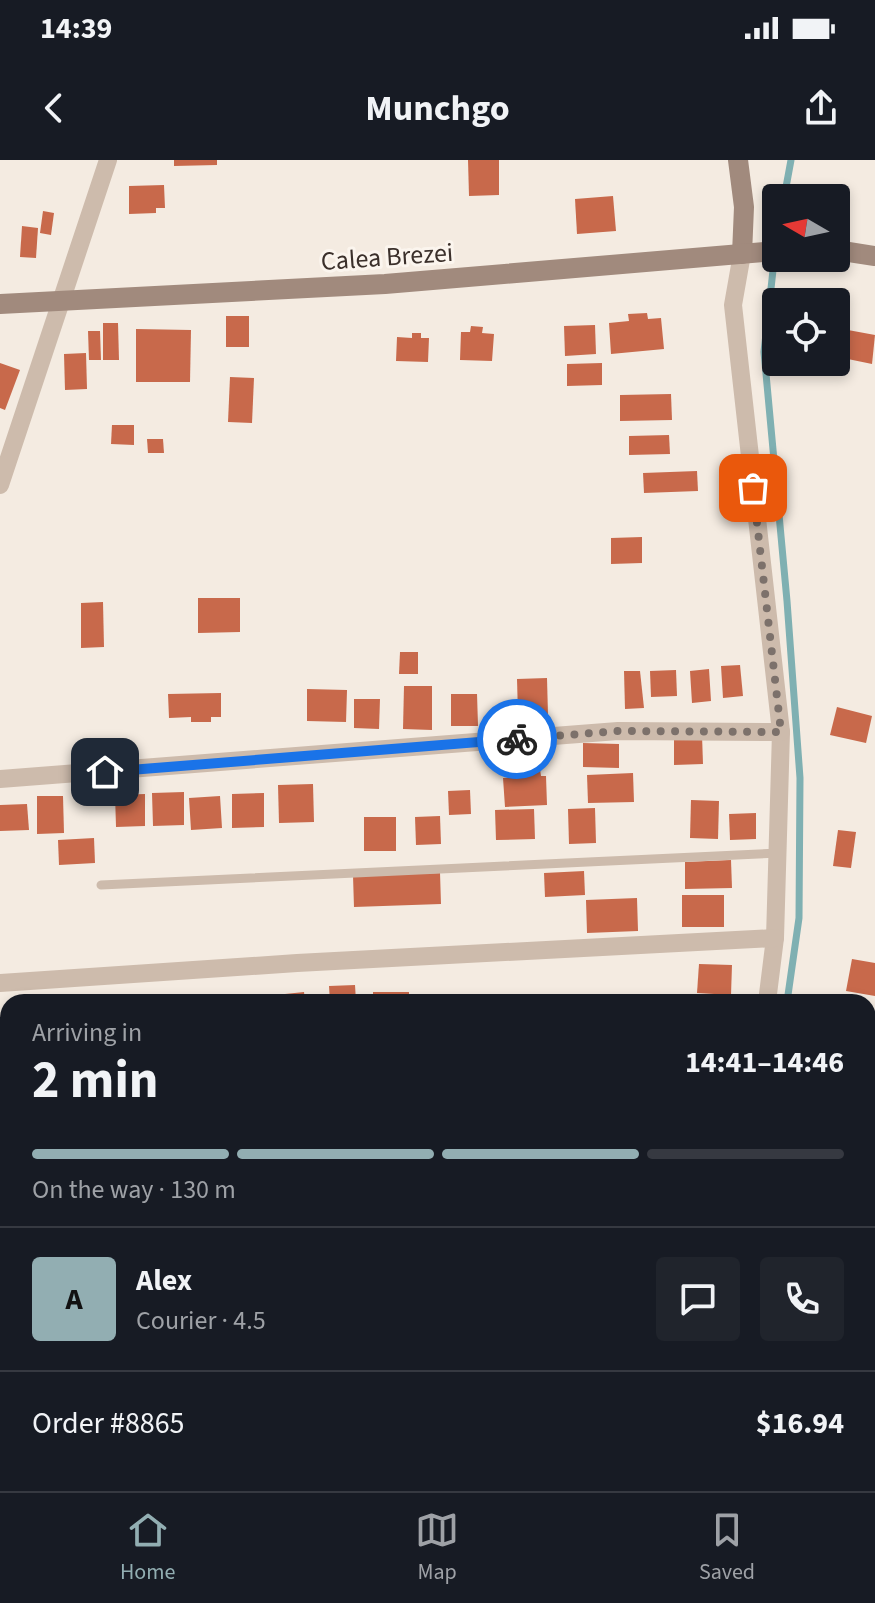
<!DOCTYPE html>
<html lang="en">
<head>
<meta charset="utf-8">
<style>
  :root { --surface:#171b24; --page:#20242c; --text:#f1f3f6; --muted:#9ea1a6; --line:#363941; --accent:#92aeb2 }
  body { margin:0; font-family:"Source Sans 3",sans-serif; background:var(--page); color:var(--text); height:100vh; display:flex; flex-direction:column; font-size:30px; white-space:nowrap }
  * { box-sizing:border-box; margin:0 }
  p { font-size:26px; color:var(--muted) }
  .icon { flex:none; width:44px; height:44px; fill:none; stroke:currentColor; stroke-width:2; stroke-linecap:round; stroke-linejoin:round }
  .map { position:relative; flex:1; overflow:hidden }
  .details { position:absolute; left:0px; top:834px; width:876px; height:498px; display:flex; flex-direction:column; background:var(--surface); border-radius:24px 24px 0 0; box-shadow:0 4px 12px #0003 }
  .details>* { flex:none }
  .needle { width:52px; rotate:279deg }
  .buttons { position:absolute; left:762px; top:24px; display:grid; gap:16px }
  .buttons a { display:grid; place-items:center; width:88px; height:88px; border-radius:8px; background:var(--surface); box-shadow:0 4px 12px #0003; font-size:40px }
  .pin { position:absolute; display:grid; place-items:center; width:68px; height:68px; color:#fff; margin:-34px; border-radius:16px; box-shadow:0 4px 12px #0006 }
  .courier { position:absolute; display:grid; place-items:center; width:80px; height:80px; margin:-40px; border:6px solid #1a73e8; border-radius:50%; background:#fff; color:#222; box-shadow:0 2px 10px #0007 }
  .head em { font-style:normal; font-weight:700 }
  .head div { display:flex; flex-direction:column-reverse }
  .head { display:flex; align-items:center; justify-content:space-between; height:136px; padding:0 32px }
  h1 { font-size:52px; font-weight:700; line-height:60px }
  .bar { display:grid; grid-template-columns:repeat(4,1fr); gap:12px 8px; align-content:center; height:96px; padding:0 32px }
  .bar i { height:10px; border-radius:6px; background:var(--line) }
  .bar .current { background:var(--accent) }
  .bar p { grid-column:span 4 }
  .line { display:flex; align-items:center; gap:20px; padding:0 32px; border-top:2px solid var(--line) }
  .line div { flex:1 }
  .round { display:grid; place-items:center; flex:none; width:84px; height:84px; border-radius:8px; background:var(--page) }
  .status { display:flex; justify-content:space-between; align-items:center; height:56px; padding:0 40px; background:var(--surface); direction:ltr }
  .status svg { height:22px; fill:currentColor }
  header { display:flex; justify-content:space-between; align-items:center; height:104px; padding:0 32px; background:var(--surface); font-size:36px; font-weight:700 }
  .dock { display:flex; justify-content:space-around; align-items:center; height:112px; border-top:2px solid var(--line); background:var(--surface); font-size:22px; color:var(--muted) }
  .dock a { display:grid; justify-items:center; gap:4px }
  .dock .current { color:var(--accent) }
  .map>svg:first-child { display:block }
</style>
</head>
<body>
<div class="status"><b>14:39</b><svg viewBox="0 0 49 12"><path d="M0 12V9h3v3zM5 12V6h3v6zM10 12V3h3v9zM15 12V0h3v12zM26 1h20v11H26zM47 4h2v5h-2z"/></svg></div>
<header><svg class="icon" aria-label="back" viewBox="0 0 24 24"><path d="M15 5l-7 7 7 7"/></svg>Munchgo<svg class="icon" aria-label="share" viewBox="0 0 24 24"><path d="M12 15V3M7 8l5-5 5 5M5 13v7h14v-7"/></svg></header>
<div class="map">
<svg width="875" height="1331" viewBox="0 0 875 1331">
  <rect width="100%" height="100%" fill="#f4ebe1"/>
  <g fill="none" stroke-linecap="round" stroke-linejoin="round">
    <!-- stream -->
    <g stroke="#7fb0b2" stroke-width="7">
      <polyline points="784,38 791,0"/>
      <polyline points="775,92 764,192 787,441 800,618 799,758 787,842"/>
    </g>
  </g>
  <!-- building -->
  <g fill="#c8694b">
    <polygon points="174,0 217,0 217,5 174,6"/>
    <polygon points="468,0 499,0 499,35 469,36"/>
    <polygon points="164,25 165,48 156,48 156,53 129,54 129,26"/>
    <polygon points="613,36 616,71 577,74 575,39"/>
    <polygon points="43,51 54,53 51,75 40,73"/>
    <polygon points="22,66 38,68 36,98 20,97"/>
    <polygon points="647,153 648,159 661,158 664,189 611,194 609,163 629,161 628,154"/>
    <rect x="226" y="156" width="23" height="31"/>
    <polygon points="103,163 118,163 119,200 103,200"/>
    <polygon points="595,165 596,194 565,196 564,166"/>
    <polygon points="471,166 483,167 482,173 494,174 492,201 460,200 461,172 470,172"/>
    <polygon points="136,169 191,170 190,222 136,222"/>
    <polygon points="848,170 875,175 872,204 843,198"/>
    <polygon points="88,171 100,171 101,200 89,200"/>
    <polygon points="412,173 421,173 421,178 429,178 428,202 396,201 397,177 412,178"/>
    <polygon points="86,193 87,229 65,230 64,194"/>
    <polygon points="0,203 20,210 5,250 0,248"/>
    <polygon points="602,203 602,225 567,226 567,204"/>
    <polygon points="230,217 254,218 252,263 228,262"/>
    <polygon points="671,234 672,260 620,261 620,235"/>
    <polygon points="112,265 134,265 134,285 111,284"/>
    <polygon points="669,275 670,294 629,295 629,276"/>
    <polygon points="147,279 163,279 164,293 148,293"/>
    <polygon points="697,311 698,331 644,333 643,313"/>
    <polygon points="642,377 642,403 611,404 611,378"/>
    <polygon points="198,438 240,438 240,472 198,473"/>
    <polygon points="103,442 104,487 81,488 81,443"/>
    <polygon points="400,492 418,492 418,514 399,514"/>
    <polygon points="740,505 743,536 723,538 721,506"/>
    <polygon points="709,509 711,541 692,543 690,511"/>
    <polygon points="676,510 677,536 651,537 650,511"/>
    <polygon points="624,511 640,511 644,548 625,549"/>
    <polygon points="547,518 548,555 518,555 517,519"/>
    <polygon points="404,526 432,526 432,570 403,569"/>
    <polygon points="307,529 347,530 346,562 307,561"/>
    <polygon points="221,533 221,557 211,557 211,562 191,562 191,557 169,558 168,534"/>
    <polygon points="451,534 477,534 478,566 451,566"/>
    <polygon points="354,539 380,539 379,569 354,568"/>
    <polygon points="837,547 872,556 866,583 830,575"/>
    <polygon points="674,575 702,575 703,604 674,605"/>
    <polygon points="583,583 619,584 619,608 583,607"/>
    <polygon points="540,609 541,616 546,616 547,645 505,647 503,618 527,617 527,610"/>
    <polygon points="633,613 634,642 588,643 587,615"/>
    <polygon points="313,624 314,662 279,663 278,625"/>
    <polygon points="470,630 471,654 449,655 448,631"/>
    <polygon points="184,632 184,665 153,666 152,633"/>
    <polygon points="264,633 264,667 232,668 232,634"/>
    <polygon points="145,634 145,666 116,667 115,635"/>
    <polygon points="37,636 63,636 64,673 37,674"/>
    <polygon points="220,636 222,668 191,670 189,638"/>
    <polygon points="691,640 719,641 718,679 690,678"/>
    <polygon points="27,644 29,670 0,671 0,645"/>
    <polygon points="595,648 596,683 569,684 568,649"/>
    <polygon points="534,649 535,679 496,680 495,650"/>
    <polygon points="756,653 756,679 730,680 729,654"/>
    <polygon points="440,656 441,684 416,685 415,657"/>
    <rect x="364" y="657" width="32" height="34"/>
    <polygon points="838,670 856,672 851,708 833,706"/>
    <polygon points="94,678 95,703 59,705 58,680"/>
    <polygon points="731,700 732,728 685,729 685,702"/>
    <polygon points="584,711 585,735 545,737 544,713"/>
    <polygon points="440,713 441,744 354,747 353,716"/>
    <rect x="682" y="735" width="42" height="32"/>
    <polygon points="637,738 638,771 587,773 586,740"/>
    <polygon points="852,799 875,803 875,836 846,831"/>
    <polygon points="699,804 732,805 731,835 697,833"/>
    <polygon points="355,825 356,842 330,842 329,826"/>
    <polygon points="304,832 305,842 267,842 266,836"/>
    <rect x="373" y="832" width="36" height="10"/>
  </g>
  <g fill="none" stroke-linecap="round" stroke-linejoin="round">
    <!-- path -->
    <polyline stroke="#b9a596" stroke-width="4" stroke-dasharray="4 4" stroke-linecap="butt" points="709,1324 711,1331"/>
    <!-- lane -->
    <polyline stroke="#cdbbac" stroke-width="9" points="101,725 780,693"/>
    <!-- street -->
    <g stroke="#cdbbac" stroke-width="18">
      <polyline points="742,94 733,145 781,572 775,778 767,842"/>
      <polyline points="0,325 108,0"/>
      <polyline points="0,619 618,571 781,572"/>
      <polyline points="0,823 297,803 775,778"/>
    </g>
    <!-- secondary -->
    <g stroke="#a18a7d" stroke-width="20">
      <polyline points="738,0 744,47 742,94"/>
      <polyline points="836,90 875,96"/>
      <polyline points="0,144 385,124 776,91"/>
    </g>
  </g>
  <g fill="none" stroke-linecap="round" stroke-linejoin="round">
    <!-- done -->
    <polyline stroke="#7c716b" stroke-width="8" stroke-dasharray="0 14.4" points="517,579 618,571 781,572 753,328"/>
    <!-- route -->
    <polyline stroke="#1a73e8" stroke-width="10" points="105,612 517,579"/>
  </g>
  <g text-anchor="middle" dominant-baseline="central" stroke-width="6" stroke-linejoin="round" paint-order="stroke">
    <!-- street labels -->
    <g font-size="26" fill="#3b302b" stroke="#fbf5ee">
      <text transform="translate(387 97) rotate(-4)">Calea Brezei</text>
    </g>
  </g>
</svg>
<div class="buttons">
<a><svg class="needle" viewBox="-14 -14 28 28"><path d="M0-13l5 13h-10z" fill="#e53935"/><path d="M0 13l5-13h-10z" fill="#9ea1a6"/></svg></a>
<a><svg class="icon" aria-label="locate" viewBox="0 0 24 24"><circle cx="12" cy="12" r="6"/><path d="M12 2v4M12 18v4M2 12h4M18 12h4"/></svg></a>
</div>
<div class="pin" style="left:753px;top:328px;background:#ea580c"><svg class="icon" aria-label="bag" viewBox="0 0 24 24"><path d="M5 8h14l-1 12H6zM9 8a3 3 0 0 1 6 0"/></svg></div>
<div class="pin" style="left:105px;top:612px;background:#1f2937"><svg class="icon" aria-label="home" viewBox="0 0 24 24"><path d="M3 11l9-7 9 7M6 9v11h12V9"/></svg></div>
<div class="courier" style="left:517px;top:579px"><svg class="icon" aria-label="bike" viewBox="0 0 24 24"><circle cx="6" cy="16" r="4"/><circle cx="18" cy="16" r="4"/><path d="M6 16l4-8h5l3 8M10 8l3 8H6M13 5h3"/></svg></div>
<section class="details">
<div class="head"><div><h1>2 min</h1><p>Arriving in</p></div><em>14:41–14:46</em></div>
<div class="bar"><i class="current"></i><i class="current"></i><i class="current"></i><i></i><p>On the way · 130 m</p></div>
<div class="line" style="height:144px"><b class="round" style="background:var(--accent);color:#111">A</b><div><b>Alex</b><p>Courier · 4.5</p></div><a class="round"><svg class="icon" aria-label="chat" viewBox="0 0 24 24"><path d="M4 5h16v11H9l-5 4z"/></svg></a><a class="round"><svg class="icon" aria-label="phone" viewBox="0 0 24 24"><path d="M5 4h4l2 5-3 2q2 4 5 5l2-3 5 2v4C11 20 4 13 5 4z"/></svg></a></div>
<div class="line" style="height:104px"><div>Order #8865</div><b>$16.94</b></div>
</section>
</div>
<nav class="dock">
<a class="current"><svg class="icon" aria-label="home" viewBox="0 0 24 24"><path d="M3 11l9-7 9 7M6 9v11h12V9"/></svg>Home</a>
<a><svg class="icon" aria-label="map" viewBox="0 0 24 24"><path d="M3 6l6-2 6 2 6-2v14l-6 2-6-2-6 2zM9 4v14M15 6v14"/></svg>Map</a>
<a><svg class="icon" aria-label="saved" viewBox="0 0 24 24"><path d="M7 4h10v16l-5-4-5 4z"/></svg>Saved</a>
</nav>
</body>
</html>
